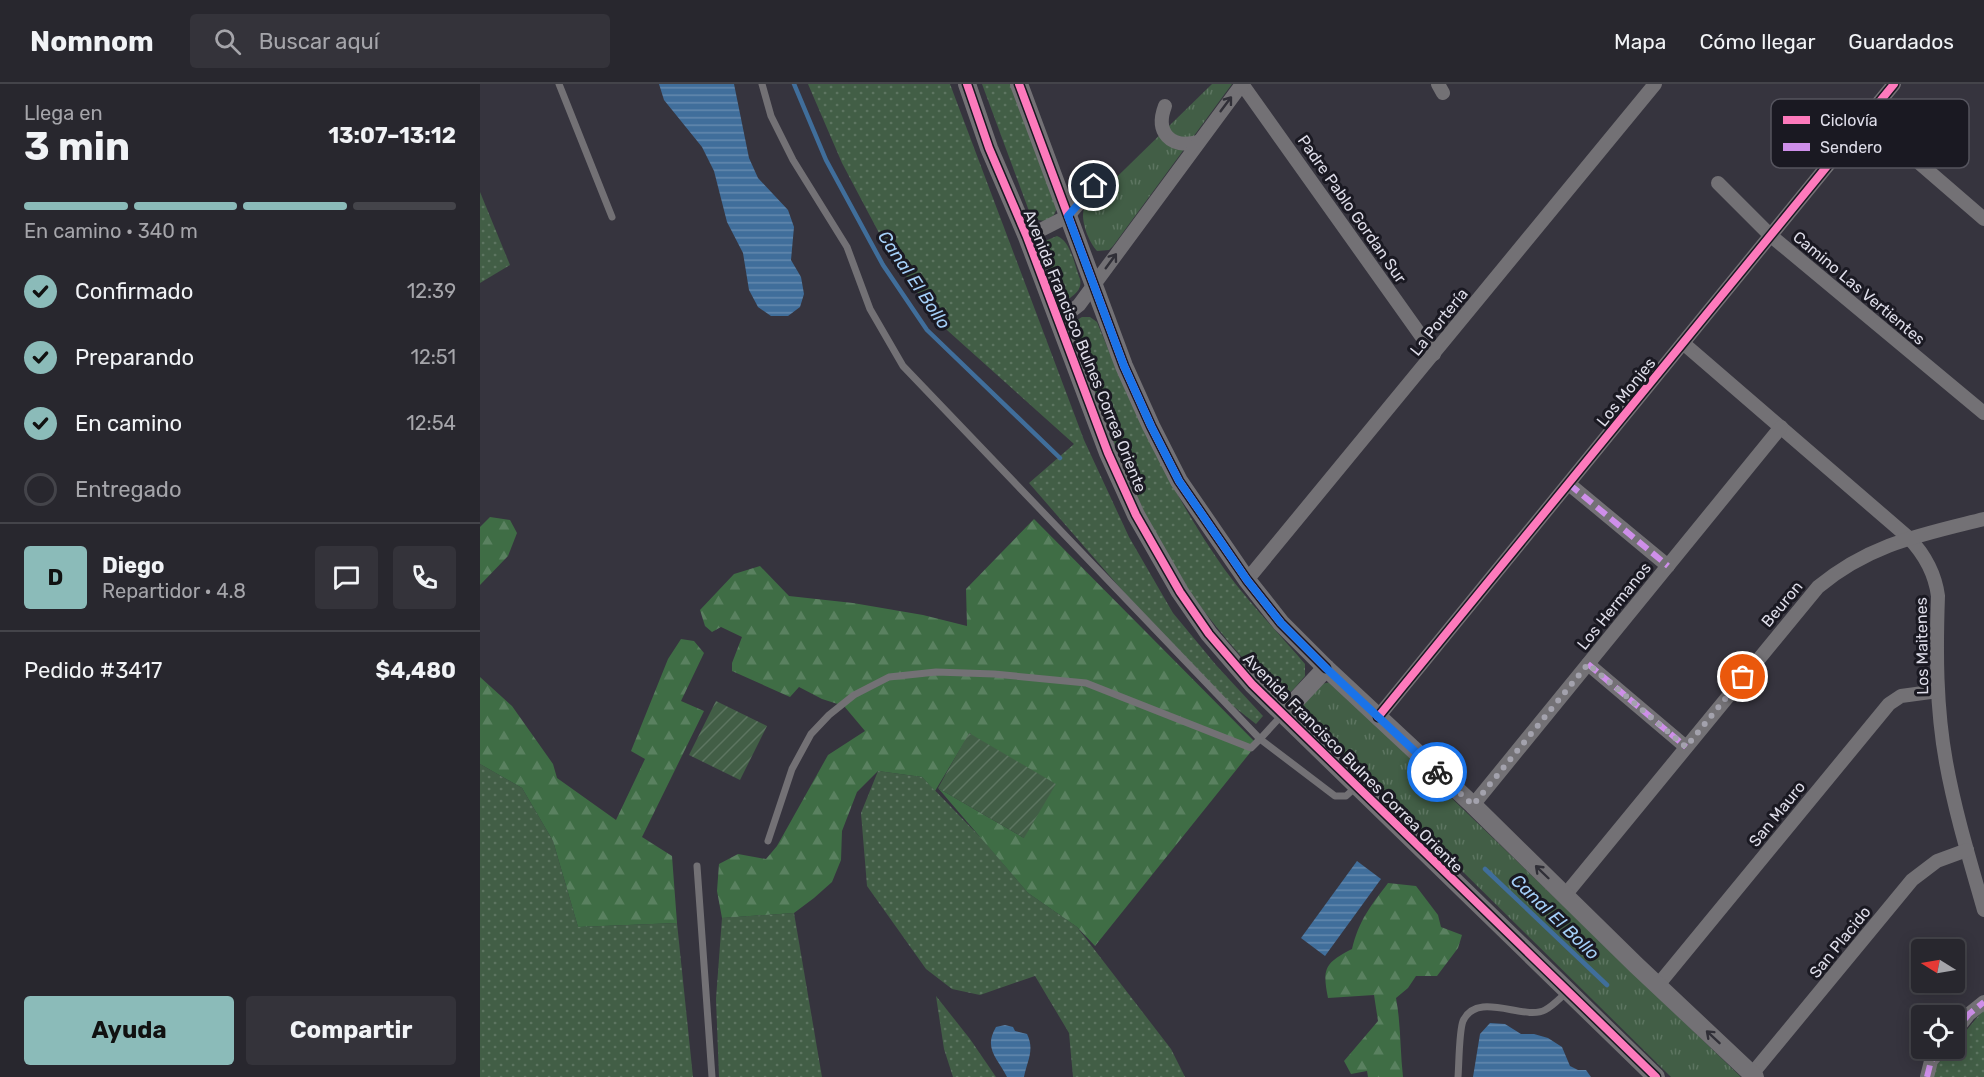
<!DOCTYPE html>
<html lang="es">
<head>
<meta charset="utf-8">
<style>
  :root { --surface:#28272e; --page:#34333a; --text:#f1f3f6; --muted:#a5a5aa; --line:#44444a; --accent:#8bbbb9 }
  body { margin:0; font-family:Rubik,sans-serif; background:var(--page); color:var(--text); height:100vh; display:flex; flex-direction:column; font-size:22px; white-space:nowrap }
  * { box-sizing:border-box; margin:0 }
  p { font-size:20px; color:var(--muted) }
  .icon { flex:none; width:33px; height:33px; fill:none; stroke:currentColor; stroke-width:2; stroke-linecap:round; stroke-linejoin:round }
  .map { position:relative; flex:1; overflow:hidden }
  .drawer { display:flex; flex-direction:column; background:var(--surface); width:480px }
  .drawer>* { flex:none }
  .needle { width:39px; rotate:281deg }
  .fabs { position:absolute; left:1431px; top:855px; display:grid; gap:12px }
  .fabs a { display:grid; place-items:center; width:54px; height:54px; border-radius:6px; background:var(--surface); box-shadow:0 3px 15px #0003,0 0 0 2px var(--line); font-size:30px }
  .pin { position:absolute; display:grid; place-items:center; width:51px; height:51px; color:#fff; margin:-26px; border:3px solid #fff; border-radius:50%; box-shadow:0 2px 6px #0007 }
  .courier { position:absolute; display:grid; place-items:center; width:60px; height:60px; margin:-30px; border:4px solid #1a73e8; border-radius:50%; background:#fff; color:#222; box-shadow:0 2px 8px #0007 }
  .head em { font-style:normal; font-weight:700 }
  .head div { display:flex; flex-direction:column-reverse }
  .head { display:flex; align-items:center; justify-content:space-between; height:102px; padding:0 24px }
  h1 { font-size:39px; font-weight:700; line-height:45px }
  .bar { display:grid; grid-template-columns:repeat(4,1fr); gap:9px 6px; align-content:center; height:72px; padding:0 24px }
  .bar i { height:8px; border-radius:4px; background:var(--line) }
  .bar .selected { background:var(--accent) }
  .bar p { grid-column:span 4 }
  .line { display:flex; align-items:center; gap:15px; padding:0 24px; border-top:2px solid var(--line) }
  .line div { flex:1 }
  .round { display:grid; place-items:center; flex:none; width:63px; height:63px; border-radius:6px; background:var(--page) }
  ol { padding:0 24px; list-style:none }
  li { display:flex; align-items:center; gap:18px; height:66px }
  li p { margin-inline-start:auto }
  li .icon { padding:6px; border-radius:50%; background:var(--accent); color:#111; stroke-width:4 }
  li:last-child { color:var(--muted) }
  li i { width:33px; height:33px; border:3px solid var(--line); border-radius:50% }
  .cta { display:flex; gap:12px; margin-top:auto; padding:12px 24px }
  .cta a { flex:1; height:69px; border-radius:6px; background:var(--accent); color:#111; font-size:24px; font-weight:700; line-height:69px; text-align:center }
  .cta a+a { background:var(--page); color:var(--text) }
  header { display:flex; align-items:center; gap:36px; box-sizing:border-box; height:84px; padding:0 30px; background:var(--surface); border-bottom:2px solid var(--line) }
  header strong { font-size:28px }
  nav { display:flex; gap:33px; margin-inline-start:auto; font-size:21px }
  .search { width:420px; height:54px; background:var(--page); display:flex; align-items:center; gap:15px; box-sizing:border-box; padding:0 21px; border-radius:6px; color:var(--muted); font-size:22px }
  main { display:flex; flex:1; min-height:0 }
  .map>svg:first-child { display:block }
</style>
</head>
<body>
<header>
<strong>Nomnom</strong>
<div class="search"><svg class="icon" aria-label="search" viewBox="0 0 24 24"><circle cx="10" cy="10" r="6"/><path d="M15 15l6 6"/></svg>Buscar aquí</div>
<nav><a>Mapa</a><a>Cómo llegar</a><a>Guardados</a></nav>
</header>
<main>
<section class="drawer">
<div class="head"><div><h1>3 min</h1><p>Llega en</p></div><em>13:07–13:12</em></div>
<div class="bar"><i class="selected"></i><i class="selected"></i><i class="selected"></i><i></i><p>En camino · 340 m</p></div>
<ol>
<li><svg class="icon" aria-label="check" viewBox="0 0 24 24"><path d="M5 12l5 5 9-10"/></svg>Confirmado<p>12:39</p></li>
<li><svg class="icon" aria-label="check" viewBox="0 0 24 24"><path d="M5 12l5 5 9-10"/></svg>Preparando<p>12:51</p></li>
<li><svg class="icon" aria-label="check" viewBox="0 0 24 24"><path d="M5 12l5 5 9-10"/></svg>En camino<p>12:54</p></li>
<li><i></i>Entregado</li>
</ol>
<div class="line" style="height:108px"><b class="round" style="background:var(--accent);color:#111">D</b><div><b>Diego</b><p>Repartidor · 4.8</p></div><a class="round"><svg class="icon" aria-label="chat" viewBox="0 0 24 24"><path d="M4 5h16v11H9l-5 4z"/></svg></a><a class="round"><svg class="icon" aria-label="phone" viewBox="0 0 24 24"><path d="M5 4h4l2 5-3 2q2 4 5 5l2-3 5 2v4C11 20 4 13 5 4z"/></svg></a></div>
<div class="line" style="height:78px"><div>Pedido #3417</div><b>$4,480</b></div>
<div class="cta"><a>Ayuda</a><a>Compartir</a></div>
</section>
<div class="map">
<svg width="1504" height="993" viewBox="0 0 1504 993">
  <defs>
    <pattern id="grass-dots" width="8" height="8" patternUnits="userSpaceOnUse" patternTransform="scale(1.5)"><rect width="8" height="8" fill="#425e46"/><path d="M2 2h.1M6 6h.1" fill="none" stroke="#5d7561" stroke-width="1.8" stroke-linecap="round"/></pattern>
    <pattern id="forest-firs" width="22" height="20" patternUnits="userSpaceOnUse" patternTransform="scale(1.5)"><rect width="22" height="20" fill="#3f6d45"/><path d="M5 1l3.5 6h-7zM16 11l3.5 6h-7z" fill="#5a8160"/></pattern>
    <pattern id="park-tufts" width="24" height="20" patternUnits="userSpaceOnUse" patternTransform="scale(1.5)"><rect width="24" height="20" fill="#425e46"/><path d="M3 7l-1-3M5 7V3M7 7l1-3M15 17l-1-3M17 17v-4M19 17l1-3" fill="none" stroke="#5d7561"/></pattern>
    <pattern id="garden-furrows" width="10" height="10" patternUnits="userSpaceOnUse" patternTransform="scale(1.5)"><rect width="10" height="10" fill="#425e46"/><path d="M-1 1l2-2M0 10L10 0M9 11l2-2" fill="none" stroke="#5d7561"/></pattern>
    <pattern id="water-rules" width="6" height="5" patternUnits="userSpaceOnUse" patternTransform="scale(1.5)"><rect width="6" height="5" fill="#406e9b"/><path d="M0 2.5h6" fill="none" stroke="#6489ae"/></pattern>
  </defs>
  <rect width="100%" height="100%" fill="#36343e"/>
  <!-- grass -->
  <g fill="url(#grass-dots)">
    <polygon points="328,0 470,0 604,356 649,453 693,529 736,581 783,632 776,640 721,597 549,399 594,360 458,238 408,166 362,79"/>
    <polygon points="502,0 532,0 578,122 574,131 567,137 556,136 549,127"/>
    <polygon points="0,108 30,181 0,199"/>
    <path d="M577,152c14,5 18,31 23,43 2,9 -3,14 -10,19h-10c-9,-11 -20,-44 -15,-57z"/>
    <path d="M602,233h8l7,5c35,86 74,172 128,248 24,33 54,63 80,94v12c-10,10 -15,24 -31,17 -38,-42 -76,-84 -105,-134 -41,-70 -67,-147 -95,-223 -1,-8 0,-15 8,-19z"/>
    <polygon points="0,680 42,704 73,757 98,843 197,839 213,993 0,993"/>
    <polygon points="398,687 442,693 503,756 548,809 597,843 691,965 705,993 593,993 589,949 555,892 500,911 472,905 446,885 387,802 381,729"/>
    <polygon points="314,829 342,993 239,993 236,915 242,834"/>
    <polygon points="456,912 490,955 516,993 473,993 464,965"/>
    <polygon points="1504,925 1504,993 1453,993 1456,982 1471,965 1474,964 1475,960"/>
  </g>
  <!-- forest -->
  <g fill="url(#forest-firs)">
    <polygon points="10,433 30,436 37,449 28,472 0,501 0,443"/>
    <polygon points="554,435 777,660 615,862 597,843 548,809 458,704 544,754 490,649 455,707 442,693 398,687 377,708 362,747 361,776 352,798 334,814 314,829 242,834 237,807 239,780 258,770 286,775 297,762 348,671 385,647 364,622 342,615 319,603 310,613 252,587 252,579 262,553 241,543 232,548 225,542 220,526 254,490 280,482 309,512 373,519 443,531 487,542 486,505"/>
    <polygon points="201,555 214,557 224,569 201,617 224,627 162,753 192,772 197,839 98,843 73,757 42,704 0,680 0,593 32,622 73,680 77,694 136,736 165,675 151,667 188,575"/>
    <path d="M908,799l28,3 22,29 3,12 21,8 -4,13 -21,28h-21l-8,12 -12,10c5,26 4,53 7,79h-35l-1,-6 -16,3 -7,-13 34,-40 -4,-26 -46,3c-6,-30 -3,-35 24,-49 7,-29 18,-42 36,-66z"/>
  </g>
  <!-- park -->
  <g fill="url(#park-tufts)">
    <path d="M732,0h20l-119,162 -4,4 -12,1c-8,-8 -17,-31 -13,-42z"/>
    <polygon points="851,598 1261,993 1191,993 823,630 821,620 841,600"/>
  </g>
  <!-- garden -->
  <g fill="url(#garden-furrows)">
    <polygon points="236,617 287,642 260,696 209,671"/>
    <polygon points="489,649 576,700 544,754 458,704"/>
  </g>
  <!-- water -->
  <g fill="url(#water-rules)">
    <polygon points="179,0 254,0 269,74 278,94 308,126 314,143 311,176 321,193 324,210 320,223 308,232 291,232 278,223 269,206 263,169 247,138 234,87 222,63 184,16"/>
    <polygon points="877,777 901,795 845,872 821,854"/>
    <polygon points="1010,939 1025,940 1041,950 1054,950 1068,954 1082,963 1090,982 1098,986 1106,986 1111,993 993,993 1000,950"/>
    <path d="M525,941l8,2 2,4 12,3c8,16 0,27 -3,43h-17c-9,-19 -24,-28 -11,-50z"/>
  </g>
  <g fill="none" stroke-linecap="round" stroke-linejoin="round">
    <!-- stream -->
    <g stroke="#406e9b" stroke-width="4.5">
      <polyline points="314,0 346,76 403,181 447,246 580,374"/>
      <polyline points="1005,785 1127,901"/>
    </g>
    <!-- service -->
    <g stroke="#737175" stroke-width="7">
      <polyline points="79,0 132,133"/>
      <polyline points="282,0 291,32 313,76 367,163 390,225 423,282 780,655 803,630"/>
      <polyline points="288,757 312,685 331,650 349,631 374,611 409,593 456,588 514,590 606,599 771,664 780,655 855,712 866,712 876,703"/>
      <polyline points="217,782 232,993"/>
      <path d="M978,993c1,-12 1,-46 5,-56 14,-31 61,0 82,-11 8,-4 15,-12 22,-18"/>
    </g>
    <!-- minor -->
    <g stroke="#737175" stroke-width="14">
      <polyline points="762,0 954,270"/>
      <polyline points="958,0 963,9"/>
      <path d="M685,22c-10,26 5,43 33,36"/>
      <polyline points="1386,33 1504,135"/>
      <polyline points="1238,99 1290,151 1504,329"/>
      <polyline points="547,153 588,132 614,102"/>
      <polyline points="577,234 590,228 599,221 762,0"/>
      <path d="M1203,259l226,195c16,17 26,35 29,58 -2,55 -2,111 8,166 9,50 24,99 38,148"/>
      <polyline points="1089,400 1188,482"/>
      <polyline points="767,496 1175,0"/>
      <polyline points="1108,580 1206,663"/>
      <polyline points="898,633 1414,0"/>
      <polyline points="993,721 1301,343"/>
      <path d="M1086,810l252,-307c52,-43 102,-52 166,-68"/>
      <polyline points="1178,901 1409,620 1421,612 1458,607"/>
      <polyline points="1474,949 1489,930 1504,918"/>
      <polyline points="1272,990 1432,796 1457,777 1487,766"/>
      <polyline points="1447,993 1451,977 1462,964"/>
    </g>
    <!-- tertiary -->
    <g stroke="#737175" stroke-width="18">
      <polyline points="487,0 509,64 547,153 628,369 656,431 700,508 729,550 772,600 1176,993"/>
      <polyline points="539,0 644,282 671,342 699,397 767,496 801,539 846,584 993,721 1156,881 1275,993"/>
      <polyline points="803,630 846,584"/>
    </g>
    <!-- quiet -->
    <g stroke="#ce8fe9" stroke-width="6" stroke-dasharray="12 6" stroke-linecap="butt">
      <polyline points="1089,400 1188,482"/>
      <polyline points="1108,580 1206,663"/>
      <polyline points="1474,949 1489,930 1504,918"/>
      <polyline points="1447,993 1451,977 1462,964"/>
    </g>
    <defs>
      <g id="cycleway">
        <polyline points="487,0 509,64 547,153 628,369 656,431 700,508 729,550 772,600 1176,993"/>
        <polyline points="539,0 644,282 671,342 699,397 767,496 801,539 846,584"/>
        <polyline points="898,633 1414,0"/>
      </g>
    </defs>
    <!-- cycleway casing -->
    <use href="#cycleway" stroke="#1a1922" stroke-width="11"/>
    <!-- cycleway -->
    <use href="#cycleway" stroke="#fd7abc" stroke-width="8"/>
  </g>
  <!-- one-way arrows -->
  <defs><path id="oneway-shaft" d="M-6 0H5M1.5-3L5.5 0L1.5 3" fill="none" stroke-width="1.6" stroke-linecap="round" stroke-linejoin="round" transform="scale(1.5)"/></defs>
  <g stroke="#302f37">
    <use href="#oneway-shaft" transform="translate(746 20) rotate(-53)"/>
    <use href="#oneway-shaft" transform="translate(631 177) rotate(-54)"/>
    <use href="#oneway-shaft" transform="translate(1062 788) rotate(-136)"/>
    <use href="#oneway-shaft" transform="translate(1233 953) rotate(-137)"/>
  </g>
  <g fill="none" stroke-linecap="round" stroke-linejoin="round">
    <!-- done -->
    <polyline stroke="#a3a2ad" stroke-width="6" stroke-dasharray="0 10.8" points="957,688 993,721 1108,580 1206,663 1263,593"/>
    <!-- route -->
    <polyline stroke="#1a73e8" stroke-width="8" points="614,102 588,132 644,282 671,342 699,397 767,496 801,539 846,584 957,688"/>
  </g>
  <g text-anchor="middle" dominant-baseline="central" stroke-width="6" stroke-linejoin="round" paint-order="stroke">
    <!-- street labels -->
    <g font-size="16" fill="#dedde9" stroke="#1a1922">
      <text transform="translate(872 125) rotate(55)">Padre Pablo Gordan Sur</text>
      <text transform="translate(1379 204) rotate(40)">Camino Las Vertientes</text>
      <text transform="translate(959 238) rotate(-51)">La Portería</text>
      <text transform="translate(605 267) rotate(68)">Avenida Francisco Bulnes Correa Oriente</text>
      <text transform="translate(1146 308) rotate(-51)">Los Monjes</text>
      <text transform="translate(1302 520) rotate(-50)">Beuron</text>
      <text transform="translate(1134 522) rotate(-51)">Los Hermanos</text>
      <text transform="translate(1442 562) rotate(-91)">Los Maitenes</text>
      <text transform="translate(873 679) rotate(45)">Avenida Francisco Bulnes Correa Oriente</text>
      <text transform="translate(1297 730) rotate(-51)">San Mauro</text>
      <text transform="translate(1360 858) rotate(-51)">San Placido</text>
    </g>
    <!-- water labels -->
    <g font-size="18" font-style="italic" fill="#a4cff8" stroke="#1a1922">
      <text transform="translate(434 196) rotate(56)">Canal El Bollo</text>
      <text transform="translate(1075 833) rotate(44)">Canal El Bollo</text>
    </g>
  </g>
  <!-- legend -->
  <rect x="1291" y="15" width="198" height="69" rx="9" fill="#1a1922" stroke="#55545e" stroke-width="1.5"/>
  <rect x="1303" y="32" width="27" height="8" fill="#fd7abc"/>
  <rect x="1303" y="59" width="27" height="8" fill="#ce8fe9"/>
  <g font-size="16" fill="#dedde9">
    <text x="1340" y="42">Ciclovía</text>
    <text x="1340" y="69">Sendero</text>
  </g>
</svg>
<div class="fabs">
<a><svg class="needle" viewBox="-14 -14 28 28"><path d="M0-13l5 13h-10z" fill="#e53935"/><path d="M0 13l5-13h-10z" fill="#a5a5aa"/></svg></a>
<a><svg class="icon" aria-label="locate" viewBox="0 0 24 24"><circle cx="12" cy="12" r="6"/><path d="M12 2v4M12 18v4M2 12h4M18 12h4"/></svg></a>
</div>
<div class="pin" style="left:1263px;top:593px;background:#ea580c"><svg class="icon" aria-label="bag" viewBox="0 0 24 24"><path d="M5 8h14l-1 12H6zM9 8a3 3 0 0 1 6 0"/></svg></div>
<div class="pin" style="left:614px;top:102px;background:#1f2937"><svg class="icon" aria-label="home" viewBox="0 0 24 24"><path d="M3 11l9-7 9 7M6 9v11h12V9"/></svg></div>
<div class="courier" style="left:957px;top:688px"><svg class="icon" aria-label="bike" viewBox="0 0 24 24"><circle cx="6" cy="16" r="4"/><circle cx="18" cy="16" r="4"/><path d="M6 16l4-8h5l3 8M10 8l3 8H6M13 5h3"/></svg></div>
</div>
</main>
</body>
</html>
